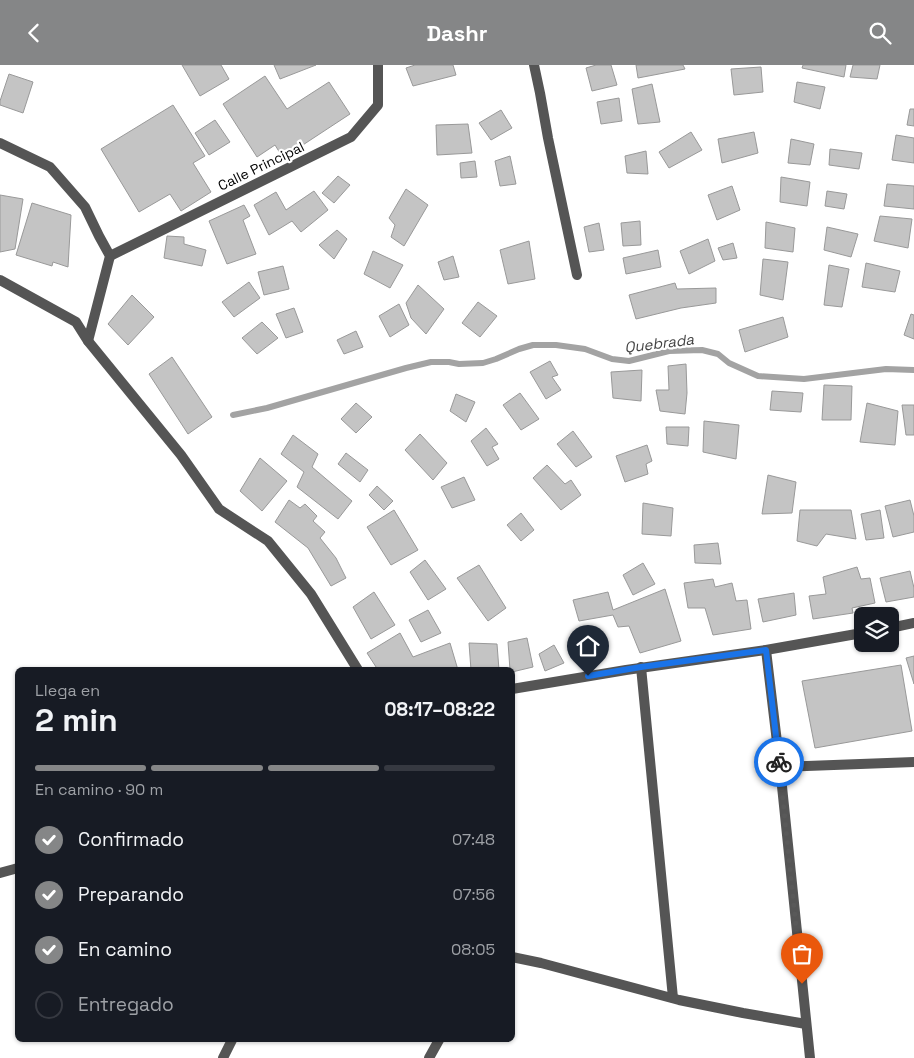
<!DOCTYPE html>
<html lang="es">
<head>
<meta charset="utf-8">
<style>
  :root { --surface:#171b24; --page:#20242c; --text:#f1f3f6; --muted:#9ea1a6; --line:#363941; --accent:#858687 }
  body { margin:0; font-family:"Space Grotesk",sans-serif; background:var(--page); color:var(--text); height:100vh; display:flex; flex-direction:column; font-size:19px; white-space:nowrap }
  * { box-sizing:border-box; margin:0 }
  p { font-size:16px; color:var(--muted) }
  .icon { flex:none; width:28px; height:28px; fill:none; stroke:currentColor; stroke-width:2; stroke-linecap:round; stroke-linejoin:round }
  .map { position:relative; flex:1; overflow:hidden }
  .panel { position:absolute; left:15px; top:602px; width:500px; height:375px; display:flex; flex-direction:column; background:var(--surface); border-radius:8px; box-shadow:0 1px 4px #0004 }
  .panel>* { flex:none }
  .controls { position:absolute; left:854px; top:542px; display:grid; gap:10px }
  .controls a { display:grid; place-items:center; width:45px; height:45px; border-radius:8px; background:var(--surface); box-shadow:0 1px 4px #0004; font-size:25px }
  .pin { position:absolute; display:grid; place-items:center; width:42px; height:42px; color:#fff; margin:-51px -21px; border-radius:50% 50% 50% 0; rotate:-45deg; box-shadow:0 0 5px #0007 }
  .pin .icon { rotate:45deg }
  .courier { position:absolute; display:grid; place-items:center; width:50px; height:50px; margin:-25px; border:4px solid #1a73e8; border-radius:50%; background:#fff; color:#222; box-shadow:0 1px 6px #0007 }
  .head em { font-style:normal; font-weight:700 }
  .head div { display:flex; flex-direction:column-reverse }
  .head { display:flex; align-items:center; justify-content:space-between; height:85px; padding:0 20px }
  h1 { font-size:32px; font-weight:700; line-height:38px }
  .bar { display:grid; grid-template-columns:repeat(4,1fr); gap:8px 5px; align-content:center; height:60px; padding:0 20px }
  .bar i { height:6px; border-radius:4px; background:var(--line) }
  .bar .on { background:var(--accent) }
  .bar p { grid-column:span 4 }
  ol { padding:0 20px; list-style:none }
  li { display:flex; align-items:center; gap:15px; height:55px }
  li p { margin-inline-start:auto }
  li .icon { padding:5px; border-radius:50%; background:var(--accent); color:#fff; stroke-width:4 }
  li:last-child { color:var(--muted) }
  li i { width:28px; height:28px; border:2px solid var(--line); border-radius:50% }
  header { display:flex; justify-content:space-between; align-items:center; height:65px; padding:0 20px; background:var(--accent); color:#fff; font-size:22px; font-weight:700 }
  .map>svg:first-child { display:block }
</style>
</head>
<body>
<header><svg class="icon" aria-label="back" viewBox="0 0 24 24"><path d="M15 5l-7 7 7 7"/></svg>Dashr<svg class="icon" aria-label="search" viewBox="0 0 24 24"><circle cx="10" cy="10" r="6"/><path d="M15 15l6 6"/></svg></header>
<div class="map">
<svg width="914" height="993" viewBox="0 0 914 993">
  <rect width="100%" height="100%" fill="#fff"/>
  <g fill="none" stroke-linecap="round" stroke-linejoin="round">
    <!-- stream -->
    <polyline stroke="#a3a3a3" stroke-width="6" points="233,350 267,343 406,303 431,297 449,297 459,299 483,298 496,294 519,284 533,280 556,280 585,284 612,294 629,296 669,286 702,285 718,289 729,298 758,311 804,314 886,304 914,305"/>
  </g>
  <!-- building -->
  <g fill="#c4c4c4" stroke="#999">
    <polygon points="182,0 221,0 229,14 200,31"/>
    <polygon points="274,0 316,0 280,14"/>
    <polygon points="415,0 453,0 456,10 413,21 406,3"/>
    <polygon points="596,0 611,0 617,20 592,26 586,3"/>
    <polygon points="636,0 683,0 685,4 638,13"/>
    <polygon points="803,0 846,0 844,12 802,3"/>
    <polygon points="853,0 880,0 877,14 850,12"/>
    <polygon points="761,2 763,27 734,30 731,4"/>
    <polygon points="9,9 33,17 23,48 0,40 0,36"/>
    <polygon points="265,11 287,44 329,17 350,49 283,93 275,80 257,92 223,39"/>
    <polygon points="797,17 825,22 820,44 794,37"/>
    <polygon points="652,19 660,57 638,59 632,24"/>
    <polygon points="619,33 622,56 601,59 597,37"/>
    <polygon points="173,40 205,91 193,98 211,127 181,146 170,129 139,147 101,84"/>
    <polygon points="910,44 914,44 914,61 907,60"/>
    <polygon points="501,45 512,63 491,75 479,58"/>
    <polygon points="215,55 230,77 209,90 195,68"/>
    <polygon points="468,59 472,88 437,90 436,60"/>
    <polygon points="691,67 702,85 669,103 659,87"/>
    <polygon points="754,67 758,88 722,98 718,74"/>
    <polygon points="896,70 914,73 914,98 892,95"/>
    <polygon points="791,74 814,79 810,100 788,98"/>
    <polygon points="830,84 862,88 859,104 829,100"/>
    <polygon points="646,86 648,109 627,108 625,91"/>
    <polygon points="510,91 516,119 500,121 495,96"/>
    <polygon points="475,96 477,112 461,113 460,98"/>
    <polygon points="338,111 350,120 334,138 322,128"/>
    <polygon points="781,112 810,117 807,141 780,137"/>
    <polygon points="887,119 914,121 914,144 884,141"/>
    <polygon points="732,121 740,145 717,155 708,130"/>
    <polygon points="406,124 428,140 404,181 391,172 395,160 389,153"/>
    <polygon points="314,126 328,145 301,167 292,156 269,170 254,140 276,127 286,145"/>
    <polygon points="827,126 847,129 844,144 825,141"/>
    <polygon points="0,130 23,134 15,184 0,187"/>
    <polygon points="32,138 71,150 68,202 53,197 52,201 16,190"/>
    <polygon points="244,140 250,151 243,155 256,189 227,199 209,156"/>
    <polygon points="880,151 912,154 908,183 874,176"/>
    <polygon points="640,156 641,180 623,181 621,158"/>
    <polygon points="766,157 795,163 793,187 765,183"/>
    <polygon points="599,158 604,185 589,187 584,162"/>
    <polygon points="827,162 858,169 851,192 824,185"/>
    <polygon points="337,165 347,174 334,194 319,180"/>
    <polygon points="167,171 184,172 184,179 206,185 202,201 164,193"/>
    <polygon points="708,174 715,196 689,209 680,186"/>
    <polygon points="529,176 535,214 508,219 500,185"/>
    <polygon points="733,178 737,193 723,195 718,183"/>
    <polygon points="658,185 661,202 626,209 623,193"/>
    <polygon points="373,186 403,200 390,223 364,209"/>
    <polygon points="453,191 459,212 444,215 438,197"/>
    <polygon points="763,194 788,197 783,235 760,230"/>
    <polygon points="866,198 900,206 895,227 862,222"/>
    <polygon points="829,200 849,204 842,242 824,240"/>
    <polygon points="283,201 289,224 264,230 258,207"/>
    <polygon points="249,217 260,233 234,252 222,237"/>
    <polygon points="675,218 677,224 716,223 716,238 681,243 636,254 629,230"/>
    <polygon points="418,220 444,244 426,269 411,253 406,238"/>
    <polygon points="132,230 154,252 128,280 108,259"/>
    <polygon points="478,237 497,251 480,272 462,258"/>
    <polygon points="399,239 409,260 390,272 379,251"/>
    <polygon points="294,243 303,267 286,273 276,249"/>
    <polygon points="911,249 914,250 914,274 904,270"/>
    <polygon points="783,252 788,272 745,287 739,265"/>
    <polygon points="262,257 278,273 257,289 242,273"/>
    <polygon points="356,266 363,282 344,289 337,275"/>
    <polygon points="172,292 212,352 188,369 149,309"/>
    <polygon points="550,296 558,310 552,312 561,325 546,334 530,307"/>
    <polygon points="686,299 687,328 685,349 660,346 656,325 669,325 668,301"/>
    <polygon points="642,305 641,336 613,333 611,307"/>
    <polygon points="824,320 852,321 851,355 822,355"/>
    <polygon points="772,326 803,328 801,347 770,345"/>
    <polygon points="520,328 539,354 521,365 503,340"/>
    <polygon points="456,329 475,337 466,357 450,346"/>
    <polygon points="356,338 372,352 356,368 341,354"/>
    <polygon points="867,338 898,346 895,380 860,377"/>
    <polygon points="902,340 914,340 914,370 906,370"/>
    <polygon points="704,356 739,360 736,394 703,387"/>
    <polygon points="666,362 689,362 688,381 667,379"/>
    <polygon points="486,363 498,379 492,382 499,394 487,401 471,376"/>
    <polygon points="573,366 592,392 576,402 557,379"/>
    <polygon points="420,369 447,398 433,415 405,385"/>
    <polygon points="293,370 318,389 312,402 352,436 338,454 297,422 304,407 281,389"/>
    <polygon points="647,380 652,396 646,399 648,409 625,417 616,391"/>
    <polygon points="346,388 368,405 360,417 338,399"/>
    <polygon points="260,393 287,416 262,446 240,426"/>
    <polygon points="547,400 565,419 571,415 581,430 561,445 533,413"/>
    <polygon points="768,410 796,417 792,448 762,449"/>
    <polygon points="464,412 475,435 452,443 441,422"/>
    <polygon points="377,421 393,436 384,445 369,430"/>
    <polygon points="289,435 300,443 305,439 317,451 313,456 325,467 320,473 336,493 346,513 331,521 308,483 275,457"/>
    <polygon points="910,435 914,451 914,467 893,472 885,441"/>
    <polygon points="643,438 673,443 671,471 642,469"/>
    <polygon points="394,445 418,485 391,500 367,462"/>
    <polygon points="800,445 851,445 856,474 826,469 817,481 797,476"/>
    <polygon points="880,445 884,473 866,475 861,449"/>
    <polygon points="521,448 534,465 521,476 507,460"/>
    <polygon points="718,478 721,499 695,498 694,480"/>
    <polygon points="425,495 446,524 428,535 410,507"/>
    <polygon points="643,498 655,519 633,530 623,510"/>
    <polygon points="479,500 506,543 488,556 457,513"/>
    <polygon points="857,502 861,514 870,513 875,538 852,543 853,548 813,554 809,531 826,529 823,512"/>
    <polygon points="910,506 914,523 914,532 886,537 880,513"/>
    <polygon points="713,514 715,522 732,518 736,536 747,535 751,564 713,570 705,543 688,543 684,518"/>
    <polygon points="665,524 681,576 640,588 629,561 618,562 613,550 579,556 573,535 608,527 613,545"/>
    <polygon points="374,527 395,560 371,574 353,542"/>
    <polygon points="794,528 796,550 763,557 758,534"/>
    <polygon points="428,545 441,568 421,577 409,555"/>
    <polygon points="400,568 413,592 450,578 458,605 378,605 367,588"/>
    <polygon points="527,573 533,602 512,607 512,605 510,605 508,577"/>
    <polygon points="469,578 497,579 499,605 471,605"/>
    <polygon points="554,580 564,598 545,606 539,589"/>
    <polygon points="914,591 914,619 906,593"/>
    <polygon points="901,600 912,666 815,683 802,616"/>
  </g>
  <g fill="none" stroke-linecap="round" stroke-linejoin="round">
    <!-- lane -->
    <g stroke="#555" stroke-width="10">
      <polyline points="534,0 540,28 548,73 577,210"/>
      <polyline points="641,602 673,933"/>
      <polyline points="780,702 914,697"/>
      <polyline points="0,808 18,803"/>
      <polyline points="512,892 541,898 679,935 743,948 806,959"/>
      <polyline points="429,993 439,975"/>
    </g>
    <!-- street -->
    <g stroke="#555" stroke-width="10">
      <polyline points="0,78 50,102 85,142 99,171 110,191 88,276"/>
      <polyline points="110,191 351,72 378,40 378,0"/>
      <polyline points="0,215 76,257 88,276 181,390 219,444 268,476 311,529 358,605"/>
      <polyline points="890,563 914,558"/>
      <polyline points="766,585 780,702 810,993"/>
      <polyline points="512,624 626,605 766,585 862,568"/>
      <polyline points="223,993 232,975"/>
    </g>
  </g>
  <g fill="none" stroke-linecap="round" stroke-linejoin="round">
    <!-- done -->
    <polyline stroke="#595959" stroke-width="5" stroke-dasharray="0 9" points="779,697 802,919"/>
    <!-- route -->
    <polyline stroke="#1a73e8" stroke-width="6" points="588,611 641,602 766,585 779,697"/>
  </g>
  <g text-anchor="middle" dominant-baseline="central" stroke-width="4.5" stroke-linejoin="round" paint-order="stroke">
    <!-- street labels -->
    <g font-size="14" fill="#000" stroke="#fff">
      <text transform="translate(261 101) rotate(-26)">Calle Principal</text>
    </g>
    <!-- water labels -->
    <g font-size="15" font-style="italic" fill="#444" stroke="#fff">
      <text transform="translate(659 278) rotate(-7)">Quebrada</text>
    </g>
  </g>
</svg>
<div class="controls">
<a><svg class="icon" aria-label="layers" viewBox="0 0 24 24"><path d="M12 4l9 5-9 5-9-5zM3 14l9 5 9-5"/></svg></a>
</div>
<div class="pin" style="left:802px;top:919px;background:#ea580c"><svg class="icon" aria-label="bag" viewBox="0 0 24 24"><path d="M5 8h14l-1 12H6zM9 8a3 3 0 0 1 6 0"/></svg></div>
<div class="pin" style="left:588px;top:611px;background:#1f2937"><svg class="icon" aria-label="home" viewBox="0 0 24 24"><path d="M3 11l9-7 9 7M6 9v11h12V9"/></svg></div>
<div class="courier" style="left:779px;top:697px"><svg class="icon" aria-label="bike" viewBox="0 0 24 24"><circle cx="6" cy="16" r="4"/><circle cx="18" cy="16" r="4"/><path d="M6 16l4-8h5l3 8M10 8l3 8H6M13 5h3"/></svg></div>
<section class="panel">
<div class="head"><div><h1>2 min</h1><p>Llega en</p></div><em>08:17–08:22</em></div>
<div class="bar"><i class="on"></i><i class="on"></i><i class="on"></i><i></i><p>En camino · 90 m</p></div>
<ol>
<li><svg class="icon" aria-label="check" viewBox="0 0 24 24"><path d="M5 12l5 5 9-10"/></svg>Confirmado<p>07:48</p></li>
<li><svg class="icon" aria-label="check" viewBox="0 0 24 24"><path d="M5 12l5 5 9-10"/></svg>Preparando<p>07:56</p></li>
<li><svg class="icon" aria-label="check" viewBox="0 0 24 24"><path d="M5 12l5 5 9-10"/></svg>En camino<p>08:05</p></li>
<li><i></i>Entregado</li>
</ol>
</section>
</div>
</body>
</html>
